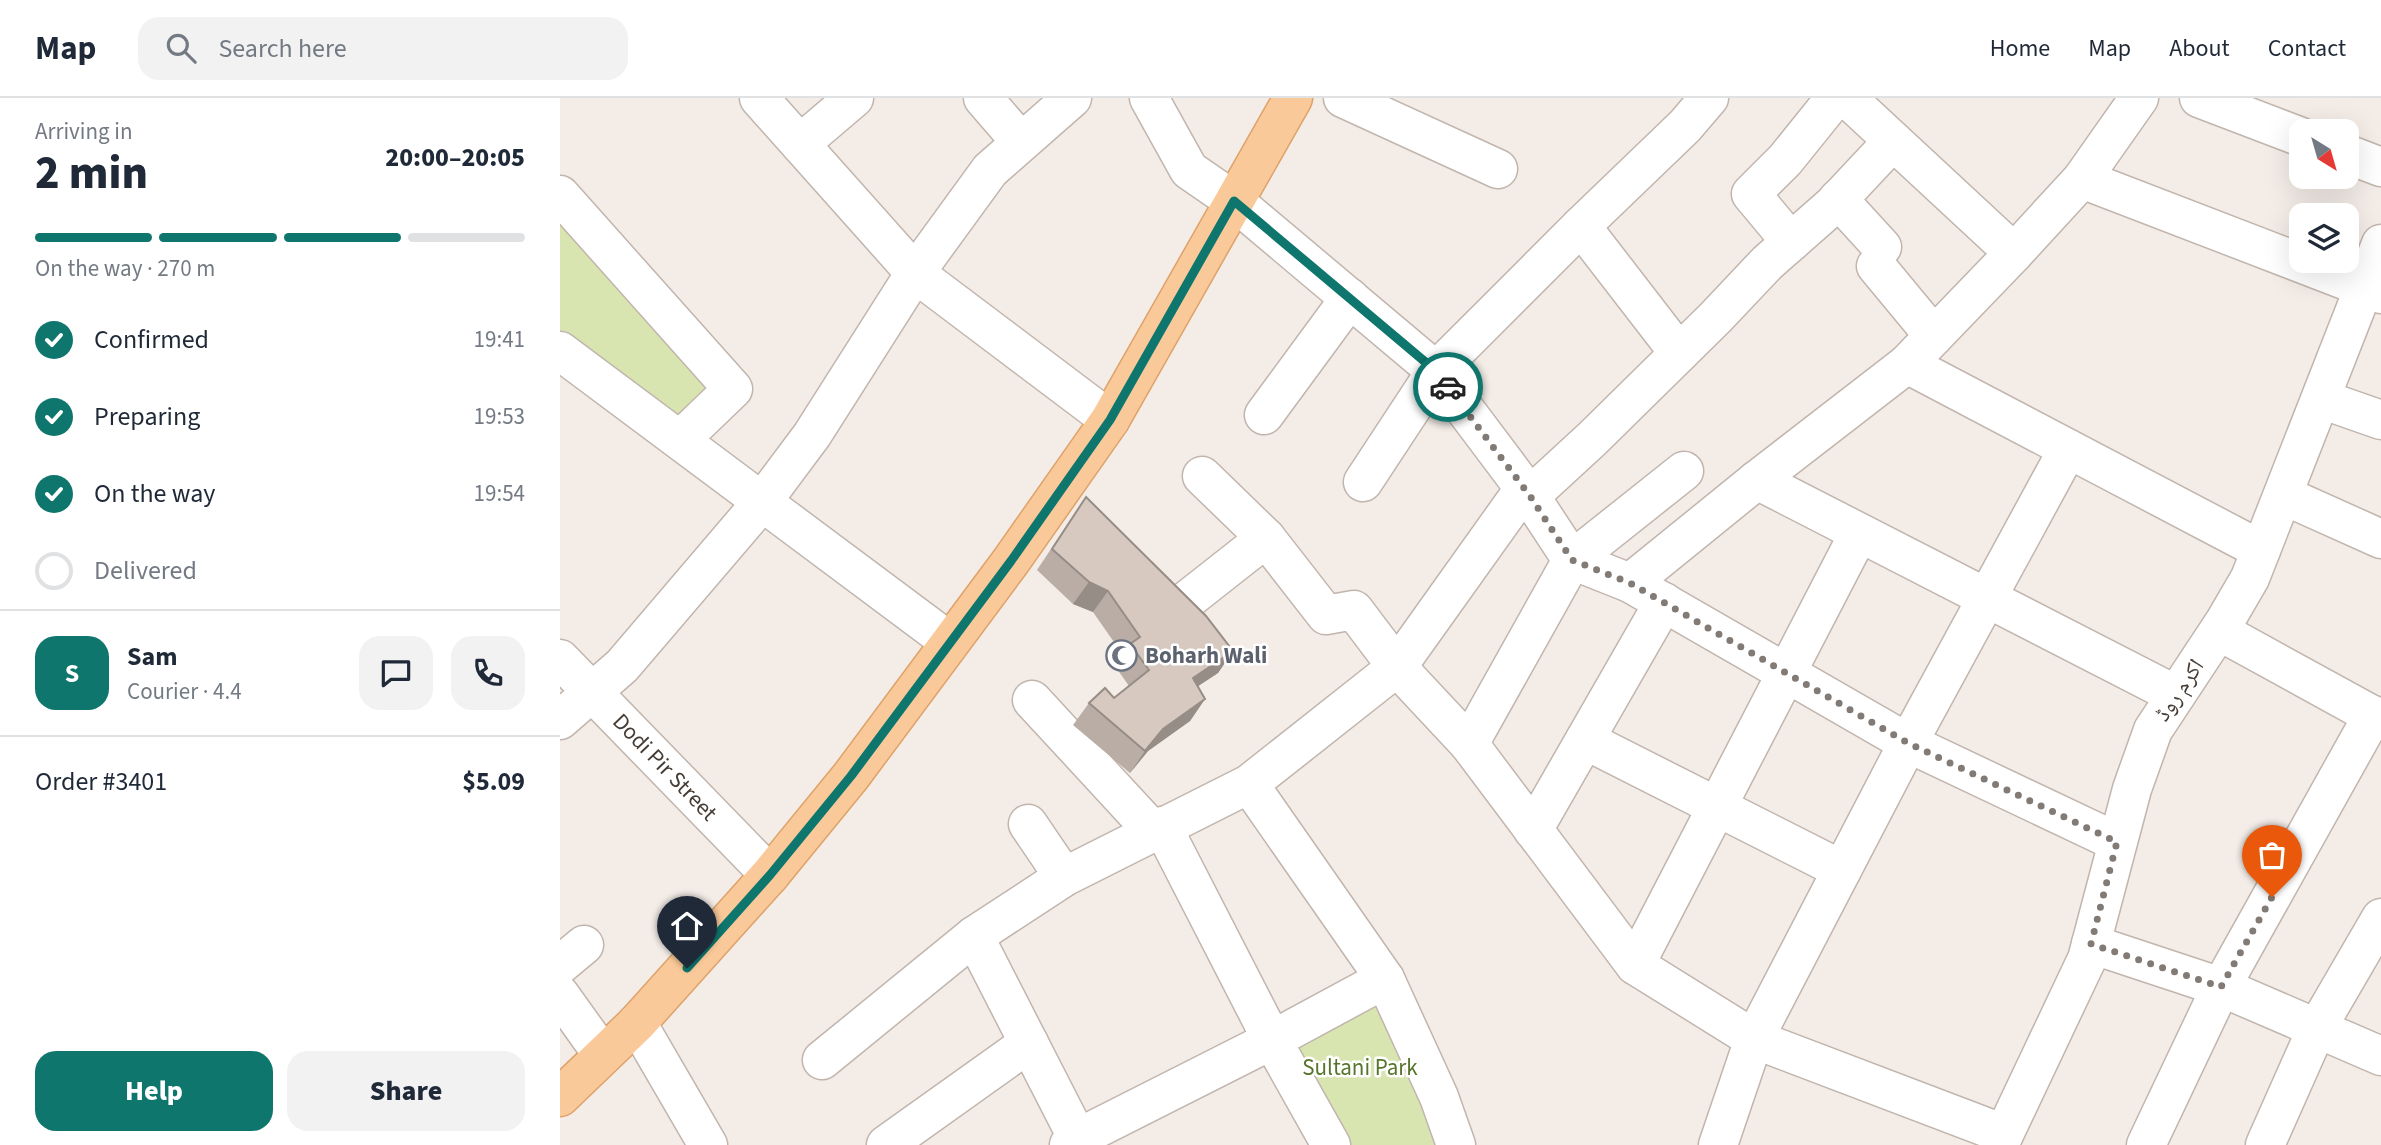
<!DOCTYPE html>
<html lang="en">
<head>
<meta charset="utf-8">
<style>
  :root { --surface:#fff; --page:#f2f2f3; --text:#1f2937; --muted:#747a83; --line:#e0e1e3; --accent:#0f766e }
  body { margin:0; font-family:"Source Sans 3","Noto Naskh Arabic",sans-serif; background:var(--page); color:var(--text); height:100vh; display:flex; flex-direction:column; font-size:26px; white-space:nowrap }
  * { box-sizing:border-box; margin:0 }
  p { font-size:23px; color:var(--muted) }
  .icon { flex:none; width:38px; height:38px; fill:none; stroke:currentColor; stroke-width:2; stroke-linecap:round; stroke-linejoin:round }
  .map { position:relative; flex:1; overflow:hidden }
  .side { display:flex; flex-direction:column; background:var(--surface); width:560px }
  .side>* { flex:none }
  .needle { width:46px; rotate:143deg }
  .tools { position:absolute; left:1729px; top:21px; display:grid; gap:14px }
  .tools a { display:grid; place-items:center; width:70px; height:70px; border-radius:14px; background:var(--surface); box-shadow:0 7px 28px #0002; font-size:35px }
  .pin { position:absolute; display:grid; place-items:center; width:60px; height:60px; color:#fff; margin:-72px -30px; border-radius:50% 50% 50% 0; rotate:-45deg; box-shadow:0 0 7px #0007 }
  .pin .icon { rotate:45deg }
  .courier { position:absolute; display:grid; place-items:center; width:70px; height:70px; margin:-35px; border:5px solid #0f766e; border-radius:50%; background:#fff; color:#222; box-shadow:0 2px 9px #0007 }
  .head em { font-style:normal; font-weight:800 }
  .head div { display:flex; flex-direction:column-reverse }
  .head { display:flex; align-items:center; justify-content:space-between; height:119px; padding:0 35px }
  h1 { font-size:46px; font-weight:800; line-height:52px }
  .bar { display:grid; grid-template-columns:repeat(4,1fr); gap:10px 7px; align-content:center; height:84px; padding:0 35px }
  .bar i { height:9px; border-radius:5px; background:var(--line) }
  .bar .current { background:var(--accent) }
  .bar p { grid-column:span 4 }
  .line { display:flex; align-items:center; gap:18px; padding:0 35px; border-top:2px solid var(--line) }
  .line div { flex:1 }
  .round { display:grid; place-items:center; flex:none; width:74px; height:74px; border-radius:21px; background:var(--page) }
  ol { padding:0 35px; list-style:none }
  li { display:flex; align-items:center; gap:21px; height:77px }
  li p { margin-inline-start:auto }
  li .icon { padding:7px; border-radius:50%; background:var(--accent); color:#fff; stroke-width:4 }
  li:last-child { color:var(--muted) }
  li i { width:38px; height:38px; border:4px solid var(--line); border-radius:50% }
  .cta { display:flex; gap:14px; margin-top:auto; padding:14px 35px }
  .cta a { flex:1; height:80px; border-radius:21px; background:var(--accent); color:#fff; font-size:28px; font-weight:800; line-height:80px; text-align:center }
  .cta a+a { background:var(--page); color:var(--text) }
  header { display:flex; align-items:center; gap:42px; box-sizing:border-box; height:98px; padding:0 35px; background:var(--surface); border-bottom:2px solid var(--line) }
  header strong { font-size:33px }
  nav { display:flex; gap:38px; margin-inline-start:auto; font-size:24px }
  .search { width:490px; height:63px; background:var(--page); display:flex; align-items:center; gap:18px; box-sizing:border-box; padding:0 24px; border-radius:21px; color:var(--muted); font-size:26px }
  main { display:flex; flex:1; min-height:0 }
  .map>svg:first-child { display:block }
</style>
</head>
<body>
<header>
<strong>Map</strong>
<div class="search"><svg class="icon" aria-label="search" viewBox="0 0 24 24"><circle cx="10" cy="10" r="6"/><path d="M15 15l6 6"/></svg>Search here</div>
<nav><a>Home</a><a>Map</a><a>About</a><a>Contact</a></nav>
</header>
<main>
<section class="side">
<div class="head"><div><h1>2 min</h1><p>Arriving in</p></div><em>20:00–20:05</em></div>
<div class="bar"><i class="current"></i><i class="current"></i><i class="current"></i><i></i><p>On the way · 270 m</p></div>
<ol>
<li><svg class="icon" aria-label="check" viewBox="0 0 24 24"><path d="M5 12l5 5 9-10"/></svg>Confirmed<p>19:41</p></li>
<li><svg class="icon" aria-label="check" viewBox="0 0 24 24"><path d="M5 12l5 5 9-10"/></svg>Preparing<p>19:53</p></li>
<li><svg class="icon" aria-label="check" viewBox="0 0 24 24"><path d="M5 12l5 5 9-10"/></svg>On the way<p>19:54</p></li>
<li><i></i>Delivered</li>
</ol>
<div class="line" style="height:126px"><b class="round" style="background:var(--accent);color:#fff">S</b><div><b>Sam</b><p>Courier · 4.4</p></div><a class="round"><svg class="icon" aria-label="chat" viewBox="0 0 24 24"><path d="M4 5h16v11H9l-5 4z"/></svg></a><a class="round"><svg class="icon" aria-label="phone" viewBox="0 0 24 24"><path d="M5 4h4l2 5-3 2q2 4 5 5l2-3 5 2v4C11 20 4 13 5 4z"/></svg></a></div>
<div class="line" style="height:91px"><div>Order #3401</div><b>$5.09</b></div>
<div class="cta"><a>Help</a><a>Share</a></div>
</section>
<div class="map">
<svg width="1821" height="1047" viewBox="0 0 1821 1047">
  <rect width="100%" height="100%" fill="#f3ece7"/>
  <!-- green -->
  <g fill="#d9e5b1">
    <polygon points="0,97 173,291 120,342 0,253"/>
    <polygon points="824,896 887,1047 789,1047 728,946"/>
  </g>
  <g fill="none" stroke-linecap="round" stroke-linejoin="round">
    <defs>
      <g id="minor">
        <polyline points="199,0 355,175 550,322"/>
        <polyline points="423,0 461,44"/>
        <polyline points="589,0 629,72 674,103 876,273 970,398 1012,462 1070,485"/>
        <polyline points="783,0 938,71"/>
        <polyline points="1287,0 1454,155"/>
        <polyline points="1639,0 1741,39"/>
        <polyline points="240,46 294,0"/>
        <polyline points="1787,56 1821,69"/>
        <polyline points="1522,81 1821,196"/>
        <polyline points="0,97 173,291 120,342"/>
        <polyline points="1278,101 1322,149"/>
        <polyline points="1021,128 1119,255"/>
        <polyline points="1231,144 1191,96 1225,62 1275,0"/>
        <polyline points="1316,168 1374,238"/>
        <polyline points="0,253 390,544"/>
        <polyline points="1347,266 1701,452"/>
        <polyline points="1761,301 1821,322"/>
        <polyline points="704,317 790,200"/>
        <polyline points="642,378 706,440"/>
        <polyline points="1197,382 1616,597"/>
        <polyline points="803,384 876,273 1021,128 1125,28 1149,0"/>
        <polyline points="1723,397 1821,441"/>
        <polyline points="970,398 1032,341 1156,219 1207,165 1273,107 1333,43"/>
        <polyline points="612,514 706,440 766,517 794,512 837,569 909,646 1075,867 1194,941 1444,1036"/>
        <polyline points="1659,533 1821,622"/>
        <polyline points="0,561 210,777"/>
        <polyline points="472,602 593,733"/>
        <polyline points="0,622 62,568 202,404 252,337 355,175 430,72 512,0"/>
        <polyline points="1025,642 1282,772"/>
        <polyline points="909,646 1012,462 1124,373"/>
        <polyline points="689,686 825,881 879,999 896,1047"/>
        <polyline points="468,726 504,779"/>
        <polyline points="602,728 712,942 771,1047"/>
        <polyline points="973,732 1104,504"/>
        <polyline points="1557,744 1348,645 1070,485 1197,382 1347,266 1454,155 1522,81 1579,0"/>
        <polyline points="414,838 521,1047"/>
        <polyline points="1531,846 1661,889 1821,958"/>
        <polyline points="0,867 24,847"/>
        <polyline points="1075,867 1299,435"/>
        <polyline points="0,897 43,957"/>
        <polyline points="77,925 148,1047"/>
        <polyline points="262,962 414,838 504,779 689,686 837,569 964,391"/>
        <polyline points="326,1047 469,945"/>
        <polyline points="509,1047 518,1040 712,942 825,881"/>
        <polyline points="1158,1047 1194,941 1348,645 1508,351"/>
        <polyline points="1439,1047 1527,861 1572,691 1593,632 1665,523 1690,480 1821,146"/>
        <polyline points="1586,1047 1661,889 1813,617"/>
        <polyline points="1705,1047 1757,930 1821,820"/>
      </g>
      <polyline id="major" points="0,999 77,925 210,777 291,678 451,463 550,322 733,0"/>
    </defs>
    <!-- minor casing -->
    <use href="#minor" stroke="#c1b5ad" stroke-width="41"/>
    <!-- major casing -->
    <use href="#major" stroke="#dea269" stroke-width="41"/>
    <!-- minor -->
    <use href="#minor" stroke="#fff" stroke-width="38"/>
    <!-- major -->
    <use href="#major" stroke="#fac999" stroke-width="38"/>
  </g>
  <!-- wall -->
  <polygon fill="#b9ada5" points="511,421 673,553 658,575 638,588 645,601 630,623 588,653 570,675 513,627 529,605 554,600 569,588 555,568 563,557 533,514 513,506 477,472"/>
  <!-- shaded-wall -->
  <g fill="#968d86">
    <polygon points="529,484 548,493 533,514 513,506"/>
    <polygon points="673,553 658,575 617,602 633,580"/>
    <polygon points="645,601 630,623 588,653 570,675 585,653 603,631"/>
  </g>
  <!-- building -->
  <polygon fill="#d7c9c0" stroke="#968d86" stroke-width="2" points="526,399 646,518 673,553 633,580 645,601 603,631 585,653 529,605 545,590 554,600 589,572 570,546 580,539 548,493 529,484 492,451"/>
  <g fill="none" stroke-linecap="round" stroke-linejoin="round">
    <!-- done -->
    <polyline stroke="#827a74" stroke-width="7" stroke-dasharray="0 12.6" points="888,289 970,398 1012,462 1070,485 1348,645 1557,744 1531,846 1661,889 1712,799"/>
    <!-- route -->
    <polyline stroke="#0f766e" stroke-width="9" points="127,870 210,777 291,678 451,463 550,322 674,103 876,273 888,289"/>
  </g>
  <!-- icons -->
  <defs>
    <symbol id="mosque-ring" viewBox="-11 -11 22 22"><circle r="9.5" fill="#fff" stroke="#6b7280" stroke-width="1.5"/><path d="M3.5-4.9A6 6 0 1 0 3.5 4.9A5 5 0 1 1 3.5-4.9Z" fill="#6b7280"/></symbol>
  </defs>
  <g fill-rule="evenodd">
    <use href="#mosque-ring" x="544" y="540" width="35" height="35"/>
  </g>
  <g text-anchor="middle" dominant-baseline="central" stroke-width="5" stroke-linejoin="round" paint-order="stroke">
    <!-- worship labels -->
    <g font-size="23" font-weight="bold" fill="#5b616d" stroke="#fff" text-anchor="start">
      <text x="585" y="557">Boharh Wali</text>
    </g>
    <!-- street labels -->
    <g font-size="23" fill="#453c36" stroke="#fff">
      <text transform="translate(1619 592) rotate(-56)">اکرم روڈ</text>
      <text transform="translate(105 669) rotate(46)">Dodi Pir Street</text>
    </g>
    <!-- park labels -->
    <g font-size="23" fill="#57742c" stroke="#fff">
      <text x="800" y="969">Sultani Park</text>
    </g>
  </g>
</svg>
<div class="tools">
<a><svg class="needle" viewBox="-14 -14 28 28"><path d="M0-13l5 13h-10z" fill="#e53935"/><path d="M0 13l5-13h-10z" fill="#747a83"/></svg></a>
<a><svg class="icon" aria-label="layers" viewBox="0 0 24 24"><path d="M12 4l9 5-9 5-9-5zM3 14l9 5 9-5"/></svg></a>
</div>
<div class="pin" style="left:1712px;top:799px;background:#ea580c"><svg class="icon" aria-label="bag" viewBox="0 0 24 24"><path d="M5 8h14l-1 12H6zM9 8a3 3 0 0 1 6 0"/></svg></div>
<div class="pin" style="left:127px;top:870px;background:#1f2937"><svg class="icon" aria-label="home" viewBox="0 0 24 24"><path d="M3 11l9-7 9 7M6 9v11h12V9"/></svg></div>
<div class="courier" style="left:888px;top:289px"><svg class="icon" aria-label="car" viewBox="0 0 24 24"><path d="M5 17H2v-5l4-1 3-4h7l3 4 3 1v5h-3M9 17h6M6 11h13"/><circle cx="7" cy="17" r="2"/><circle cx="17" cy="17" r="2"/></svg></div>
</div>
</main>
</body>
</html>
